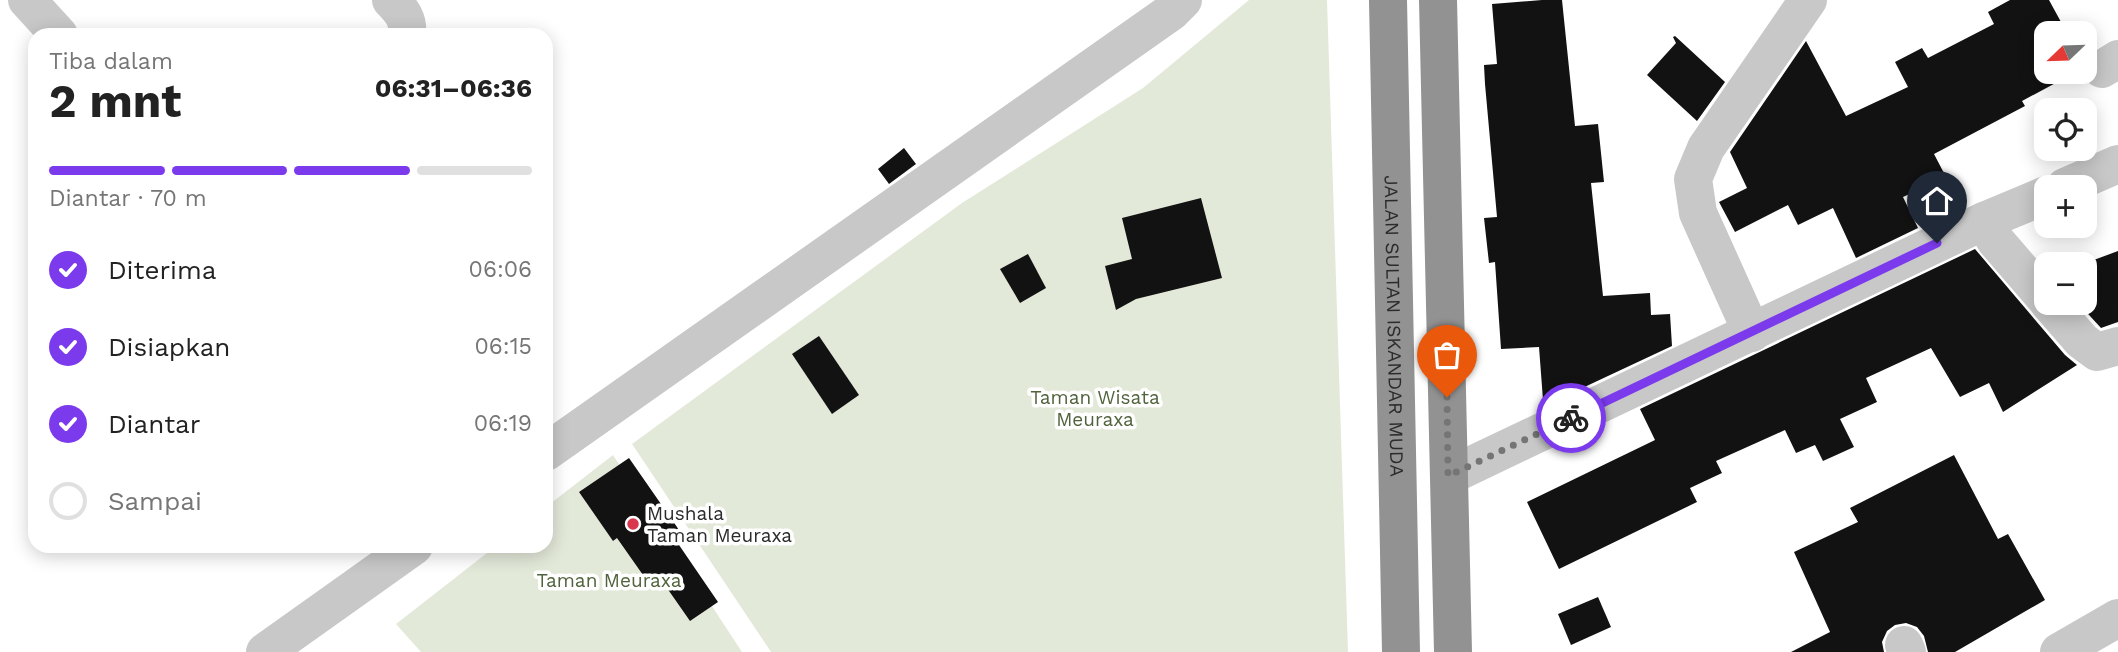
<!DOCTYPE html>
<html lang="id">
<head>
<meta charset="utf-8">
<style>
  :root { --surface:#fff; --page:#f6f6f6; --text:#222; --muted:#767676; --line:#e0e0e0; --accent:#7c3aed }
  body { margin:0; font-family:"Work Sans",sans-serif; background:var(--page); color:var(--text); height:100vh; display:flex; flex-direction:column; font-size:26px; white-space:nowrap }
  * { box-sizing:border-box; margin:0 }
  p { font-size:23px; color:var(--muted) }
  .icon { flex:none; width:38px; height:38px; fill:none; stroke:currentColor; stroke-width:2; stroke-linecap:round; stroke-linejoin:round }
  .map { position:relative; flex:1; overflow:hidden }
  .sheet { position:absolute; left:28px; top:28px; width:525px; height:525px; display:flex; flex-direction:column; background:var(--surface); border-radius:21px; box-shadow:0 4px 18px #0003 }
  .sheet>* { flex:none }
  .needle { width:46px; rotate:247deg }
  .fabs { position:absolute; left:2034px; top:21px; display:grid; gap:14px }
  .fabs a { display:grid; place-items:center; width:63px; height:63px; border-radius:14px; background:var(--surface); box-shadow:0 4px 18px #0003; font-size:35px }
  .pin { position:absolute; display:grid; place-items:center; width:60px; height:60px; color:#fff; margin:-72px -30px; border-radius:50% 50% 50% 0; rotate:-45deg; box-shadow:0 0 7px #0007 }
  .pin .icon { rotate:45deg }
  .courier { position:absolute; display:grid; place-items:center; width:70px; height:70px; margin:-35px; border:5px solid #7c3aed; border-radius:50%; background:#fff; color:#222; box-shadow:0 2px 9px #0007 }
  .overview em { font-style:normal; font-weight:700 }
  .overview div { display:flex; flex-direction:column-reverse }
  .overview { display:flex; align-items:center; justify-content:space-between; height:119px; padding:0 21px }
  h1 { font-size:46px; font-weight:700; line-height:52px }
  .bar { display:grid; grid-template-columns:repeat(4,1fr); gap:10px 7px; align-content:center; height:84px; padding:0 21px }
  .bar i { height:9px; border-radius:5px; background:var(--line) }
  .bar .current { background:var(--accent) }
  .bar p { grid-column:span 4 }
  ol { padding:0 21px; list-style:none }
  li { display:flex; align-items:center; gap:21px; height:77px }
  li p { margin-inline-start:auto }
  li .icon { padding:7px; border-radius:50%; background:var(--accent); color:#fff; stroke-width:4 }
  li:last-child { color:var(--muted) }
  li i { width:38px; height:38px; border:4px solid var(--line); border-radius:50% }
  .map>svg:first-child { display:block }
</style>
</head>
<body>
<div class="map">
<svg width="2118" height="652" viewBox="0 0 2118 652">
  <rect width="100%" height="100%" fill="#fff"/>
  <!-- green -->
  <g fill="#e3e9d9">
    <polygon points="1249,0 1327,0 1348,652 771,652 632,444 962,203 1143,88"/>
    <polygon points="613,455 742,652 421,652 396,624 496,546 546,546 546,507"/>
  </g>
  <!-- building -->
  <g fill="#121212">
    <polygon points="1542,0 1562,0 1575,126 1598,124 1604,182 1591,183 1603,296 1650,293 1651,315 1670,314 1672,346 1561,398 1543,400 1539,347 1501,349 1495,262 1489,263 1484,218 1497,217 1485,84 1484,65 1497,64 1492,4"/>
    <polygon points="2010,0 2049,0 2067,33 2046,33 2046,72 2076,72 2022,101 2025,106 1934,154 1946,177 1903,197 1918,228 1856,258 1833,208 1798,225 1788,205 1735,232 1719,202 1747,188 1730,152 1806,41 1846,116 1908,87 1895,62 1922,48 1928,58 1994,24 1988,12"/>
    <polygon points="1675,36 1725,82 1697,121 1647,75 1676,43 1673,37"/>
    <polygon points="904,148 916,164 889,184 878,169"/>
    <polygon points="1201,198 1222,278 1136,299 1116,310 1105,266 1132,259 1122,218"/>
    <polygon points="1975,249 2065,355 2077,365 2003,412 1989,383 1960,397 1931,348 1866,378 1877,402 1840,419 1854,447 1823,461 1815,445 1796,453 1785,430 1716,461 1722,473 1690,488 1697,502 1559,569 1527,502 1655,440 1640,409"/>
    <polygon points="2118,251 2118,322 2101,328 2078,303 2084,303 2083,264"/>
    <polygon points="1028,254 1046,288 1020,303 1000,269"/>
    <polygon points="819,336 859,395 832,414 792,354"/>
    <polygon points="1954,455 1998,539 2008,534 2045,600 1955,652 1928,652 1924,636 1917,627 1906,623 1895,625 1887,631 1882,642 1884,652 1791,652 1830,632 1794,552 1858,522 1850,508"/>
    <polygon points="629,458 686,540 679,545 718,602 690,621 660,578 650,585 617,538 613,541 579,492"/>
    <polygon points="1598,597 1611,627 1571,645 1558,614"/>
  </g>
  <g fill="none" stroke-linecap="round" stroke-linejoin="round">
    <!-- minor -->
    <g stroke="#c8c8c8" stroke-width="38">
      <polyline points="27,0 59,35"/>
      <path d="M391,0c11,11 18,20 16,35"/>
      <polyline points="2102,69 2118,59"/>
      <polyline points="2065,187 2118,164"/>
      <polyline points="1984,221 2046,195"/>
      <polyline points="2049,303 2082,341 2097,352 2118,346"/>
      <polyline points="1752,333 1698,213 1693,179 1706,148 1808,0"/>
      <polyline points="546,452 1171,12 1183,0"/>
      <polyline points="1449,476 1984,221 1995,240 2046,299"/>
      <polyline points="1904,645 1907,652"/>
      <polyline points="265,652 414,546"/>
      <polyline points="2059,652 2118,618"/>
    </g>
    <!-- highway -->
    <g stroke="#929292" stroke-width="38">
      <path id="s1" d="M1388,0l13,652"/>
      <polyline points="1438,0 1453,652"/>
    </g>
  </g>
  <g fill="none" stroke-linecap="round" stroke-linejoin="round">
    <!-- done -->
    <polyline stroke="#757575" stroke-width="7" stroke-dasharray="0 12.6" points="1447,397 1448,476 1571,418"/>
    <!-- route -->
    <polyline stroke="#7c3aed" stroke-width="9" points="1571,418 1937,243"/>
  </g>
  <!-- markers -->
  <circle fill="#d9374e" stroke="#fff" stroke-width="2.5" cx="633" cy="524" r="7"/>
  <g text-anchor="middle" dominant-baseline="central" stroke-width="7" stroke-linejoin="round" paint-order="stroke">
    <!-- street labels -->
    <g font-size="19" fill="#2b2b2b" stroke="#fff">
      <text stroke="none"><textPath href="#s1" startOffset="326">JALAN SULTAN ISKANDAR MUDA</textPath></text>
    </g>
    <!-- park labels -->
    <g font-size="19" fill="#51633c" stroke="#fff">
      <text x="1095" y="397">Taman Wisata<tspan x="1095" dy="22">Meuraxa</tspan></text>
      <text x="609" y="580">Taman Meuraxa</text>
    </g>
    <!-- poi labels -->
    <g font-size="19" fill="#2b2b2b" stroke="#fff" text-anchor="start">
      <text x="647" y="513">Mushala<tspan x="647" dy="22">Taman Meuraxa</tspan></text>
    </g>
  </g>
</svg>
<div class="fabs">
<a><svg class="needle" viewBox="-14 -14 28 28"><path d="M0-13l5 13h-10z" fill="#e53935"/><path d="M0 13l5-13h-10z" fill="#767676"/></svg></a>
<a><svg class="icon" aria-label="locate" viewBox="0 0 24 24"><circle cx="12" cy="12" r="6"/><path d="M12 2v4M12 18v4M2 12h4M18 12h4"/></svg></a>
<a>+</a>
<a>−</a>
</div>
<div class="pin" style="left:1447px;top:397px;background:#ea580c"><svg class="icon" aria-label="bag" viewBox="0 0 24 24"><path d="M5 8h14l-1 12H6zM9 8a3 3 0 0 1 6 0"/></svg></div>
<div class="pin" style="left:1937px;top:243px;background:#1f2937"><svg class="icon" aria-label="home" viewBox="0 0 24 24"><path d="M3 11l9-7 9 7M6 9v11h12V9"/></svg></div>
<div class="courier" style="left:1571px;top:418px"><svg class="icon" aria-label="bike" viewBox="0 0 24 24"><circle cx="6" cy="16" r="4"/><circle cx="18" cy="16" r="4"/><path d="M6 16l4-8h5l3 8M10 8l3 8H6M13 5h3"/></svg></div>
<section class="sheet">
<div class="overview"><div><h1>2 mnt</h1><p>Tiba dalam</p></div><em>06:31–06:36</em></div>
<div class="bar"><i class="current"></i><i class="current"></i><i class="current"></i><i></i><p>Diantar · 70 m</p></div>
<ol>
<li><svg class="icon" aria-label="check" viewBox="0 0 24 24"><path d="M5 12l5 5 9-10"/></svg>Diterima<p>06:06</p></li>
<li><svg class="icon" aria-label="check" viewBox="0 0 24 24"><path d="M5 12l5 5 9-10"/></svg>Disiapkan<p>06:15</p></li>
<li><svg class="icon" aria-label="check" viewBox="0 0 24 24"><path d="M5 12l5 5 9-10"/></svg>Diantar<p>06:19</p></li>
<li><i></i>Sampai</li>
</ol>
</section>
</div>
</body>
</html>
